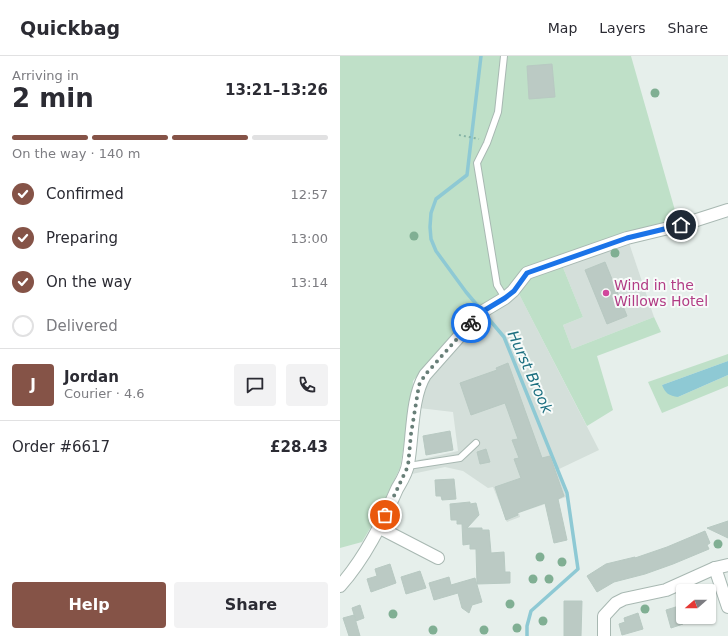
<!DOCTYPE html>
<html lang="en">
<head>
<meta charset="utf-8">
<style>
  :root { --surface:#fff; --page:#f2f2f3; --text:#2b2b33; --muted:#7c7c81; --line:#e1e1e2; --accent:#855347 }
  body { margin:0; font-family:"DejaVu Sans",sans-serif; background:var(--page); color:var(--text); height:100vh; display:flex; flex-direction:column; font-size:15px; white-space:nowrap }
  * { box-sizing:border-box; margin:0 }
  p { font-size:13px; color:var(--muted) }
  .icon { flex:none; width:22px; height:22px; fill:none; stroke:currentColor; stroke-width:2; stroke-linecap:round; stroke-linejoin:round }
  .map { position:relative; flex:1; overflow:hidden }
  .drawer { display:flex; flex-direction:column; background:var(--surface); width:340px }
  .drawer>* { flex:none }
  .needle { width:26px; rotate:250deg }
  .buttons { position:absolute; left:336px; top:528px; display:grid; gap:8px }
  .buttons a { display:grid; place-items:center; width:40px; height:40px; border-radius:4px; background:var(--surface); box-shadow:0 1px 3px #0004; font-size:20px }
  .pin { position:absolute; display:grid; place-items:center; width:34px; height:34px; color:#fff; margin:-17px; border:2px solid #fff; border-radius:50%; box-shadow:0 1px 4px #0007 }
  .courier { position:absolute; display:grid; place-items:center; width:40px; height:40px; margin:-20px; border:3px solid #1a73e8; border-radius:50%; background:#fff; color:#222; box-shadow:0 1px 5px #0007 }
  .summary em { font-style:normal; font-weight:600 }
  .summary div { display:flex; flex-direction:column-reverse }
  .summary { display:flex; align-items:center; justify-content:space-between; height:68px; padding:0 12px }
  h1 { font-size:26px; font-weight:600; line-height:30px }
  .bar { display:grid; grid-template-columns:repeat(4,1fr); gap:6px 4px; align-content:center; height:48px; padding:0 12px }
  .bar i { height:5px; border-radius:3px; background:var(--line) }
  .bar .selected { background:var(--accent) }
  .bar p { grid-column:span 4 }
  .line { display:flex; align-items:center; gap:10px; padding:0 12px; border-top:1px solid var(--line) }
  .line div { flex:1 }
  .round { display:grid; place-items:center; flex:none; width:42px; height:42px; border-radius:4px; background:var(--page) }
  ol { padding:0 12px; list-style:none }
  li { display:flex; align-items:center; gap:12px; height:44px }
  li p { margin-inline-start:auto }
  li .icon { padding:4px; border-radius:50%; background:var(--accent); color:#fff; stroke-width:4 }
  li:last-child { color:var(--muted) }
  li i { width:22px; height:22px; border:2px solid var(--line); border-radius:50% }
  .action { display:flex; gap:8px; margin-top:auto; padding:8px 12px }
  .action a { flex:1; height:46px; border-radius:4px; background:var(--accent); color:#fff; font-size:16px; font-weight:600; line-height:46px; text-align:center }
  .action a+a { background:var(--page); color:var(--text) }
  header { display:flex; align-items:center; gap:24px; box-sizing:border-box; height:56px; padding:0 20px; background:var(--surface); border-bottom:1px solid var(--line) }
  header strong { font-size:19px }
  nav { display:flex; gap:22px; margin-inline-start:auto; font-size:14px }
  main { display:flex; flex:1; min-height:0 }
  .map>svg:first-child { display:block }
</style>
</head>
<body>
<header>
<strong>Quickbag</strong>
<nav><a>Map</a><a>Layers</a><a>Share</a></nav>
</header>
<main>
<section class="drawer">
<div class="summary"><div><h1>2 min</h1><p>Arriving in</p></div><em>13:21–13:26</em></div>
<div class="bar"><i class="selected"></i><i class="selected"></i><i class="selected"></i><i></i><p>On the way · 140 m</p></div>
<ol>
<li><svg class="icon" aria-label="check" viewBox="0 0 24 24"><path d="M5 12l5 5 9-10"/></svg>Confirmed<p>12:57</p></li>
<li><svg class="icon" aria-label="check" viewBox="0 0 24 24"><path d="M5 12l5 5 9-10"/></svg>Preparing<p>13:00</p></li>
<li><svg class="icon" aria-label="check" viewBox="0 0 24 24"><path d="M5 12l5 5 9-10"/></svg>On the way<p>13:14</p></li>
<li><i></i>Delivered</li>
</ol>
<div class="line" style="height:72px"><b class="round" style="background:var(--accent);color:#fff">J</b><div><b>Jordan</b><p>Courier · 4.6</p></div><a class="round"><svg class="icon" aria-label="chat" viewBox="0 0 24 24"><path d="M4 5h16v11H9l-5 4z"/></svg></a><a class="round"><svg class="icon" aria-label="phone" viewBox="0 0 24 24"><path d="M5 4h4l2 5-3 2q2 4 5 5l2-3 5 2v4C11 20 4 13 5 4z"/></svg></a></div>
<div class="line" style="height:52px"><div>Order #6617</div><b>£28.43</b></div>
<div class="action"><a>Help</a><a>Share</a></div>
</section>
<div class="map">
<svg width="388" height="580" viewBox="0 0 388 580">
  <rect width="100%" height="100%" fill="#e6efeb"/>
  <!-- built -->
  <g fill="#d4dfda">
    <polygon points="289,187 314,261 232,293 223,269 243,261 222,209"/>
    <polygon points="179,238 259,394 217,414 226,441 179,457 180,461 167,466 153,431 148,432 123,415 105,411 72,418 78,404 118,395 113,356 79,352 90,322 144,260"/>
  </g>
  <!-- green -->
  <g fill="#bfe0c8">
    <polygon points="0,0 291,0 338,165 184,213 165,234 135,253 90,304 73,325 71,348 60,412 35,464 22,486 0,492"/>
    <polygon points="222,209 243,261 223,269 232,293 314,261 321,276 257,300 273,354 247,370 179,238 186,222"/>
    <polygon points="388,298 388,305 322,329 338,341 388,319 388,330 322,357 308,326"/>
  </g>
  <!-- water -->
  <path fill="#8ec9d4" d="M388,305v14l-50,22c-9,-1 -13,-4 -16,-12z"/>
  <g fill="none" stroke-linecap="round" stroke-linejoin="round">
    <!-- stream -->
    <polyline stroke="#8ec9d4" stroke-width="3.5" points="141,0 127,119 96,143 91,157 90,171 91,183 96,195 126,236 164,281 227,437 238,513 191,555 187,570 187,580"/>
  </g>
  <!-- building -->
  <g fill="#bbcac4" stroke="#b8c9c2">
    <polygon points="212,8 215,41 189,43 187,10"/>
    <polygon points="265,206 287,260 267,268 245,214"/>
    <polygon points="168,307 202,402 210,400 224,440 218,443 227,484 214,487 205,447 177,457 178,459 166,464 155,431 181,422 174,403 179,402 172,384 178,383 165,347 131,359 120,327 157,314 156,312"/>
    <polygon points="110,375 113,394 86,399 83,380"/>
    <polygon points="146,393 150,406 140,408 137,396"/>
    <polygon points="114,423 116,443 102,444 101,440 96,440 95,424"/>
    <polygon points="130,446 130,448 136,447 139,459 127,472 142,472 142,474 149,474 151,497 164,496 165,516 170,516 170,527 137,528 136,493 130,493 130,488 123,489 122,468 117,468 117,464 111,464 110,448"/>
    <polygon points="388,465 388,482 367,472"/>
    <polygon points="365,475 370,487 367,489 369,493 333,508 305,518 274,526 257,536 247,520 266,508 295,501 295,502 327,491"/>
    <polygon points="50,508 56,527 31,536 27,523 37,520 35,513"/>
    <polygon points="80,515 86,532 66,538 61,521"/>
    <polygon points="109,521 111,529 135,522 142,546 132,549 129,557 122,552 118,537 94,544 89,527"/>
    <polygon points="224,545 242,545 241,580 224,580"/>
    <polygon points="20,549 24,562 16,565 12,552"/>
    <polygon points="339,550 340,552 343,551 343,568 331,572 326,554"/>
    <polygon points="298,557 303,573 282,579 279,568 285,566 284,562"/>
    <polygon points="14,559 20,580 9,580 3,562"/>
  </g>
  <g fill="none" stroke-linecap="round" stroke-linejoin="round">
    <defs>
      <g id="service">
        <polyline points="164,0 158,56 147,87 137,107 157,229 165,242"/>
        <polyline points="68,410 120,402 136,387"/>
      </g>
      <g id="minor">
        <polyline points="40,472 98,502"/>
        <polyline points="375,512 388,551"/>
        <polyline points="264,580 264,560 276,547 284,543 326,534 375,512 388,509"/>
      </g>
      <path id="tertiary" d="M0,530c25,-28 42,-63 57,-97 4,-7 10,-16 11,-25 5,-27 3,-66 17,-89l55,-62 25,-15 8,-7 14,-18 100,-35 54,-13 47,-15"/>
    </defs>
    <!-- service casing -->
    <use href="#service" stroke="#a8b8b2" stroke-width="8"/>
    <!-- minor casing -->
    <use href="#minor" stroke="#a8b8b2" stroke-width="14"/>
    <!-- tertiary casing -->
    <use href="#tertiary" stroke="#a8b8b2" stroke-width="14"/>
    <!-- path -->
    <polyline stroke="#86b3a5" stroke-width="2" stroke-dasharray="2 3" stroke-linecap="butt" points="119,79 139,83"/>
    <!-- service -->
    <use href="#service" stroke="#fff" stroke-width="6"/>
    <!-- minor -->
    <use href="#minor" stroke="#fff" stroke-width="12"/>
    <!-- tertiary -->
    <use href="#tertiary" stroke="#fff" stroke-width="12"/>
  </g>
  <!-- trees -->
  <g fill="#80af93">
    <circle cx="315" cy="37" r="4.5"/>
    <circle cx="74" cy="180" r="4.5"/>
    <circle cx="275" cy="197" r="4.5"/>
    <circle cx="378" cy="488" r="4.5"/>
    <circle cx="200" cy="501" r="4.5"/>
    <circle cx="222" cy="506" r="4.5"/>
    <circle cx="193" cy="523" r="4.5"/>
    <circle cx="209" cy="523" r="4.5"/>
    <circle cx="170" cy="548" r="4.5"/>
    <circle cx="305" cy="553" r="4.5"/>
    <circle cx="53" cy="558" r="4.5"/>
    <circle cx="203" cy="565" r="4.5"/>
    <circle cx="177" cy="572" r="4.5"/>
    <circle cx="93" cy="574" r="4.5"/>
    <circle cx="144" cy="574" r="4.5"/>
  </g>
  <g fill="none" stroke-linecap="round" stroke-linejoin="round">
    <!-- done -->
    <polyline stroke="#687f78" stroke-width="4" stroke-dasharray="0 7.2" points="45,459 68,410 71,378 79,329 85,319 131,267"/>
    <!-- route -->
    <polyline stroke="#1a73e8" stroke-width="5" points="131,267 140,257 165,242 174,235 187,217 287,182 341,169"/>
  </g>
  <!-- markers -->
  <circle fill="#d1479c" stroke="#f7fbf9" stroke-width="1.5" cx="266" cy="237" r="4"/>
  <g text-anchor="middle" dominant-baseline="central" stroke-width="4" stroke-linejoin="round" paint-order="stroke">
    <!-- hotel labels -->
    <g font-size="14" fill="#b23c85" stroke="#f7fbf9" text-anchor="start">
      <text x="274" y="229">Wind in the<tspan x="274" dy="16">Willows Hotel</tspan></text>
    </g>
    <!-- water labels -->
    <g font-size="15" font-style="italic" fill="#1c6f80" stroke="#f7fbf9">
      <text transform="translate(190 316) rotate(66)">Hurst Brook</text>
    </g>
  </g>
</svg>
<div class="buttons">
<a><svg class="needle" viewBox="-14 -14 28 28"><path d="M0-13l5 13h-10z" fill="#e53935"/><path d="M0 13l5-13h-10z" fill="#7c7c81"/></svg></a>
</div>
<div class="pin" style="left:45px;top:459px;background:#ea580c"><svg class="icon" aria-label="bag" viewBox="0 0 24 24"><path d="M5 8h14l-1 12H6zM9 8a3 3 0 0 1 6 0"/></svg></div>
<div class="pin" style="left:341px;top:169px;background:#1f2937"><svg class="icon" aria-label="home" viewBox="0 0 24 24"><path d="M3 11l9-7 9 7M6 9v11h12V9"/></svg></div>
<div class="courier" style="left:131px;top:267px"><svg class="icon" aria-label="bike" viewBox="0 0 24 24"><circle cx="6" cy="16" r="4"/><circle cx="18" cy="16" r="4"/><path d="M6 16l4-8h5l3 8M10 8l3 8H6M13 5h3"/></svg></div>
</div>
</main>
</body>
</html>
